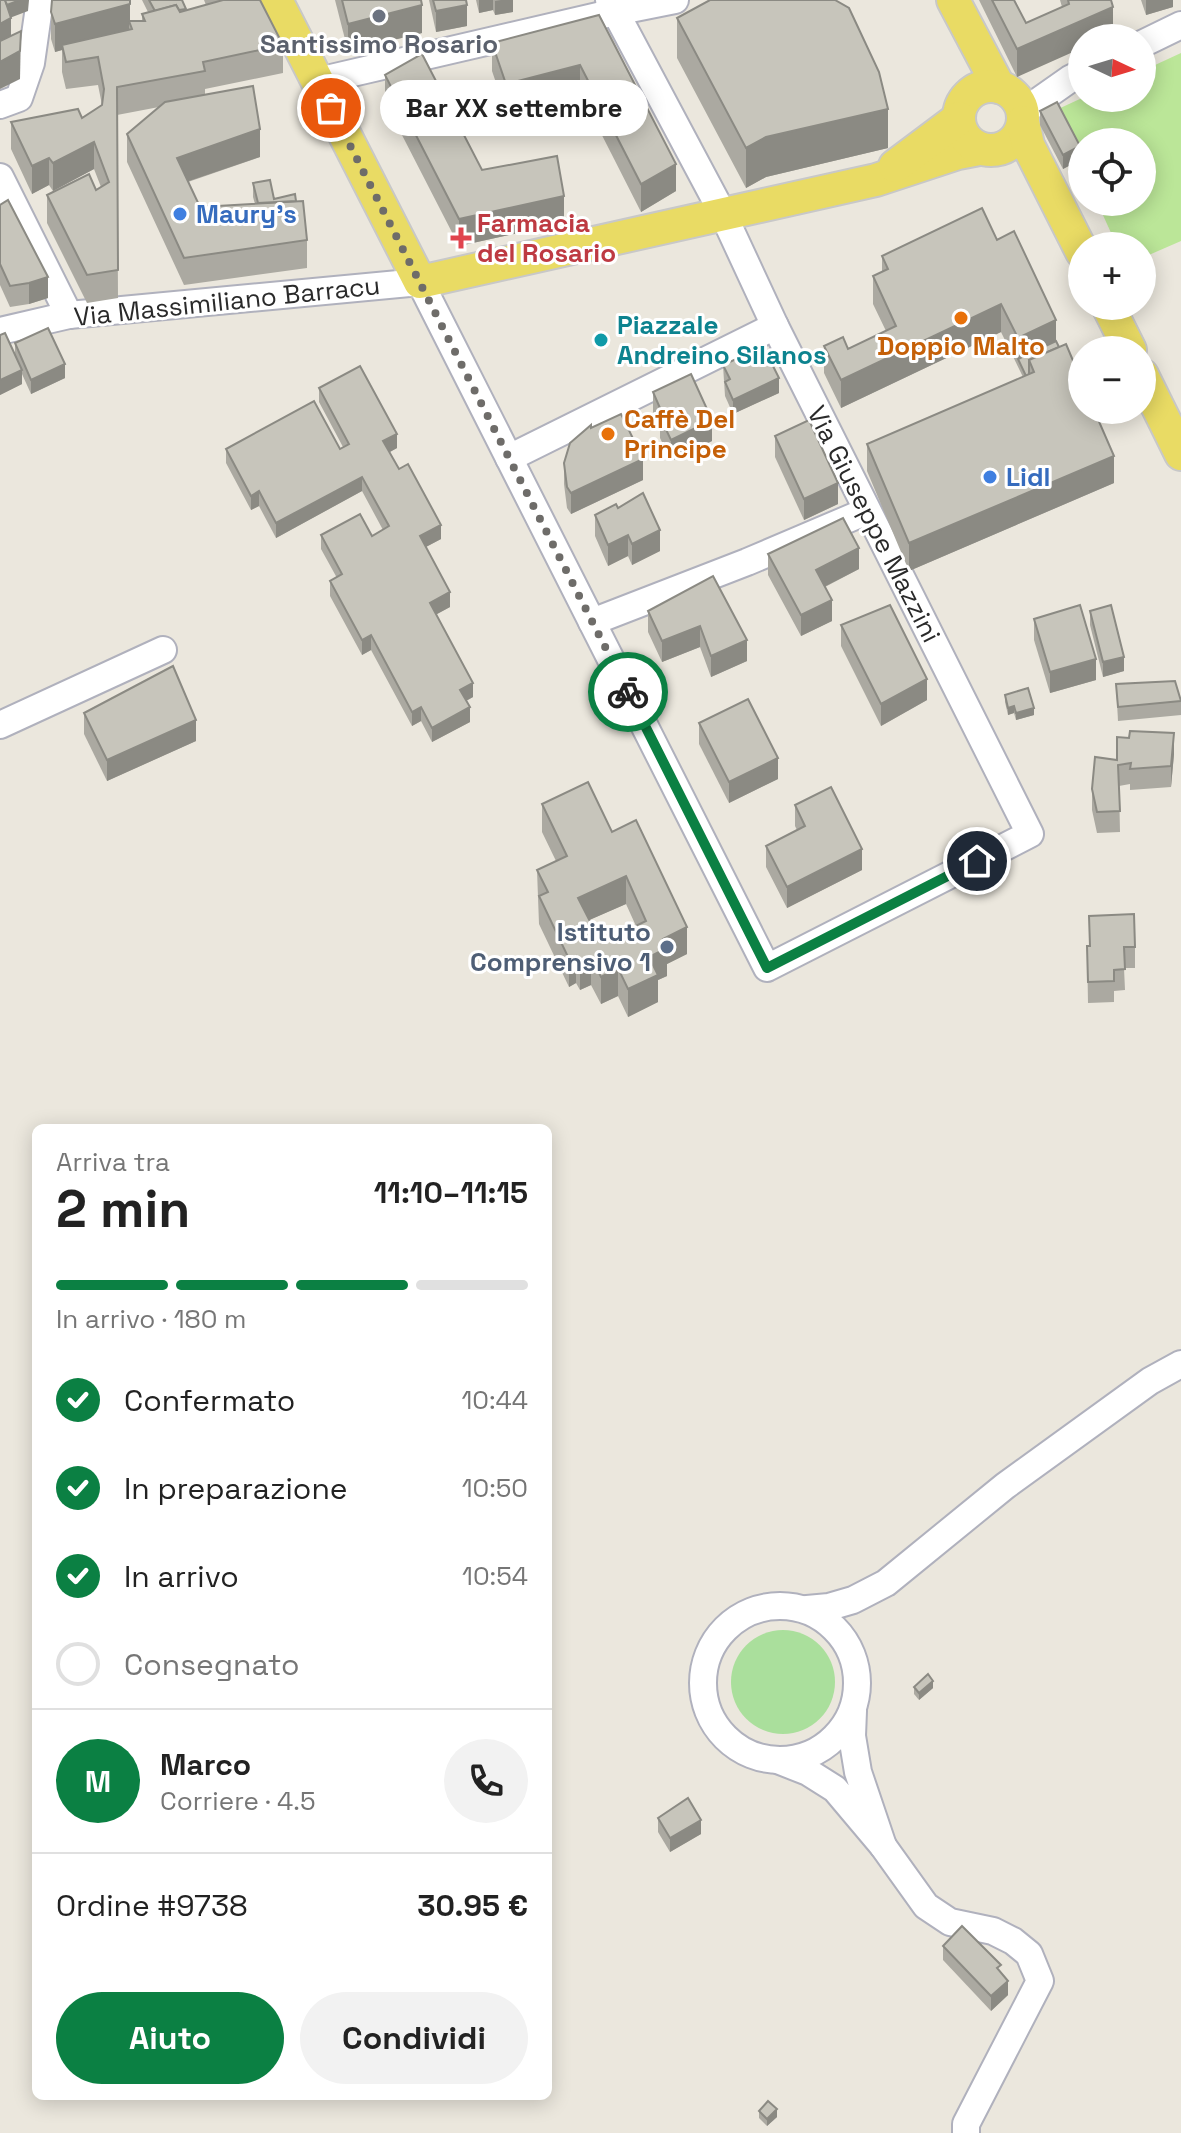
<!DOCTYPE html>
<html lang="it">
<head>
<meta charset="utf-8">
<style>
  :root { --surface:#fff; --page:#f2f2f2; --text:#222; --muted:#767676; --line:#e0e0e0; --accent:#0b8043 }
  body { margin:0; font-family:"Space Grotesk",sans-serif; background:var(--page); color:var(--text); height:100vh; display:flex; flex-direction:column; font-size:30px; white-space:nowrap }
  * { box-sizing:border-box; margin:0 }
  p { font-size:26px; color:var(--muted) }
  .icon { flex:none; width:44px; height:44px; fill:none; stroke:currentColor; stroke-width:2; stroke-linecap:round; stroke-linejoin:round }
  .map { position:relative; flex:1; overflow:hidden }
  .side { position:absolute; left:32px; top:1124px; width:520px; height:976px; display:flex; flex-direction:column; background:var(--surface); border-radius:12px; box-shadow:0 4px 20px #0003 }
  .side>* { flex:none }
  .needle { width:52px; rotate:94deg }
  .controls { position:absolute; left:1068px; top:24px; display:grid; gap:16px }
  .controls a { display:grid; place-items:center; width:88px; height:88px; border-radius:50%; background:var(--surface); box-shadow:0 4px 20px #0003; font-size:40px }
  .pin { position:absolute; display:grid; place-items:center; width:68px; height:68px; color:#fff; margin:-34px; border:4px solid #fff; border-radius:50%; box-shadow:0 2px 8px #0007 }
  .courier { position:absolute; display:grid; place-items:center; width:80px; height:80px; margin:-40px; border:6px solid #0b8043; border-radius:50%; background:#fff; color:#222; box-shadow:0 2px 10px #0007 }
  .bubble { position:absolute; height:56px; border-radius:28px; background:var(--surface); box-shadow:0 4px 20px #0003; font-size:26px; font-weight:700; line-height:56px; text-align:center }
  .head em { font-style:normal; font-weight:700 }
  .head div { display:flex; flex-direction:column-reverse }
  .head { display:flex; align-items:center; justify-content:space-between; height:136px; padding:0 24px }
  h1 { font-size:52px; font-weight:700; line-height:60px }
  .bar { display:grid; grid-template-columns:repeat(4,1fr); gap:12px 8px; align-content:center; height:96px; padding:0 24px }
  .bar i { height:10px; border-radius:6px; background:var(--line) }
  .bar .active { background:var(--accent) }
  .bar p { grid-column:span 4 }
  .line { display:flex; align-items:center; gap:20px; padding:0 24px; border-top:2px solid var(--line) }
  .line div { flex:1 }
  .round { display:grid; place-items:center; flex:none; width:84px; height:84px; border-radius:42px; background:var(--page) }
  ol { padding:0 24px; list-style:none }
  li { display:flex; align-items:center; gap:24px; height:88px }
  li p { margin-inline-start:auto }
  li .icon { padding:8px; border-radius:50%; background:var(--accent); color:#fff; stroke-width:4 }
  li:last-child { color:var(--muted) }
  li i { width:44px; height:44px; border:4px solid var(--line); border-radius:50% }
  .button { display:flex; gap:16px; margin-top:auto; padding:16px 24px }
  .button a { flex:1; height:92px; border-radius:48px; background:var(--accent); color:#fff; font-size:32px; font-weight:700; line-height:92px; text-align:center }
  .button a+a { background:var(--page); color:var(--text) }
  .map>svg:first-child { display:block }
</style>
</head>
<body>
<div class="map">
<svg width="1181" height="2133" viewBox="0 0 1181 2133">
  <rect width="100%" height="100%" fill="#ebe7dd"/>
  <!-- green -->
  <circle fill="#aadf9c" cx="783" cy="1682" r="52"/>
  <!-- pitch -->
  <polygon fill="#bbe698" points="1181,53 1181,241 1142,258 1142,246 1117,246 1097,202 1142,202 1142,142 1082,142 1082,168 1056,110 1082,98 1142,98 1142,71"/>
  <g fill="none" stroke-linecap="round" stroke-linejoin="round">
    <defs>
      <g id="minor">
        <polyline points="1142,44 1181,25"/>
        <polyline points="318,81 615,12 675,0"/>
        <polyline points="0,105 19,98 31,63 40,0"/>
        <polyline points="1023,112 1070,79 1082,73"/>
        <polyline points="0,177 69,315"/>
        <polyline points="0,331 69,315 420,282 767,968 1030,834 775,326 723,214 609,0"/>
        <polyline points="509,458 775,326"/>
        <polyline points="592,622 747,562 867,511"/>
        <polyline points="0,725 163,650"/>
        <circle cx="780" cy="1683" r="77"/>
        <polyline points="807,1609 829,1607 853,1600 886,1583 1005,1486 1150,1381 1181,1364"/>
        <polyline points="780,1761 808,1772 835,1789 883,1846 858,1772 852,1736 853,1711"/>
        <polyline points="883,1846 926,1906 950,1922 993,1931 1013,1941 1029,1954 1040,1981 966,2124 966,2133"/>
      </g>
      <g id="major">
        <polyline points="276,0 420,282 876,180 958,153 979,149"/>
        <polyline points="953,0 999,87"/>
        <circle cx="991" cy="118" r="32"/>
        <polyline points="1023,122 1028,145 1082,252"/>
        <polyline points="895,166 959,118"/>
        <polyline points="1108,306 1130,350"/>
        <polyline points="1142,375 1181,454"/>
      </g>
    </defs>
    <!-- minor casing -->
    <use href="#minor" stroke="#b0b1bd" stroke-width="30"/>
    <!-- major casing -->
    <use href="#major" stroke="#c8c8c8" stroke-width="36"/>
    <!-- minor -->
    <use href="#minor" stroke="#fff" stroke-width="26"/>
    <!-- major -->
    <use href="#major" stroke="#e9db64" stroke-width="32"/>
  </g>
  <!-- wall -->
  <g fill="#aba9a1" fill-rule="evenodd">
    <polygon points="142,0 182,0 186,10 206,5 204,0 260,0 283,45 283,73 205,89 205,95 260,157 188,182 200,207 255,204 253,197 253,183 274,199 307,240 307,268 184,285 127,162 127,134 159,107 117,115 118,298 87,303 47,223 47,195 96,190 101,187 94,169 53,191 49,185 32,194 11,149 11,122 82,118 102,105 98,85 66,89 62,72 62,50 55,52 51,39 51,12 130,21 142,21 142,14 148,12"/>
    <polygon points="335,0 421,0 422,33 348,51"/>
    <polygon points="429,0 466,0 467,26 436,32"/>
    <polygon points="476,0 513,0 513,12 495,15 493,10 479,13"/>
    <polygon points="979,0 1014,0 1026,23 1062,7 1060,0 1111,0 1113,35 1106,38 1082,38 1017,77"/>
    <polygon points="1141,0 1173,0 1173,7 1146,15"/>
    <polygon points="599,15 676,191 641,212 580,92 506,112 492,71 492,43"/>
    <polygon points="677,18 888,148 766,177 746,188 677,58"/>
    <polygon points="385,75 482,170 564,223 459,246 385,102"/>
    <polygon points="1040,111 1080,160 1063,169 1040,125"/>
    <polygon points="0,205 48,298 29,304 10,307 0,285"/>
    <polygon points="997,240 1056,341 1114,483 909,571 867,471 867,444 1023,377 1001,332 841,408 824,373 824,346 848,349 886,331 873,304 873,276 882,272 882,256"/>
    <polygon points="0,335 15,353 15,343 65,378 31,394 22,374 22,384 0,395"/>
    <polygon points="723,365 779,393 733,414 725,396"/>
    <polygon points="319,388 397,448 389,452 441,539 426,547 450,607 436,614 473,697 466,701 470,722 432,742 421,721 412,726 371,650 362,655 330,596 330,581 337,578 321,549 321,535 372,536 383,530 362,491 276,538 259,506 251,510 226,463 226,449 340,449 343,447 319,402"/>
    <polygon points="653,392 712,441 671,461 660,438 660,430 653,413"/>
    <polygon points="591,428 643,480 571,514 567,508 564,484 564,463"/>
    <polygon points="775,436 838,504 804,520 775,457"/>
    <polygon points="618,508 660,551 632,565 628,556 608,566 595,536 595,515"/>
    <polygon points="768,554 859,569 825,587 832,621 801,636 768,575"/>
    <polygon points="713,576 747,661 711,677 700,647 662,662 648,632 648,611"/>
    <polygon points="1090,611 1124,671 1103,677 1090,625"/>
    <polygon points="1034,619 1096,680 1050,693 1034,640"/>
    <polygon points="841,625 927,700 881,726 841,646"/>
    <polygon points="1116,684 1181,701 1181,715 1118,721"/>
    <polygon points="1005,695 1034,715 1016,720 1014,713 1008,715 1005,702"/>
    <polygon points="84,713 196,741 107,781 84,734"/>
    <polygon points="699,723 778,779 729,803 699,744"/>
    <polygon points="1174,754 1171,787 1130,790 1130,784 1119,786 1120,832 1097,833 1092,810 1092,789 1117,760"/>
    <path d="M542,804l70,28 75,122 -20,10v12l-9,4v22l-30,15 -10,-21 -17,8 -10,-19 -11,5 -4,-7 -7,4 -30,-63 -2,-54 19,-9 -14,-29zM626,904l10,22 -35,17 -12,-23z"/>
    <polygon points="795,805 862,870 787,908 766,867 766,846 797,830 795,826"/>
    <polygon points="1089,916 1135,947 1135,968 1124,968 1125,990 1114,991 1114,1002 1088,1003 1087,946 1089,946"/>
    <polygon points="914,1687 933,1688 919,1700 914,1694"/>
    <polygon points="658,1818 701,1834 670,1852 658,1832"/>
    <polygon points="943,1946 1001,1973 1008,1995 991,2011 943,1960"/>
    <polygon points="759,2111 777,2117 767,2126 759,2118"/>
  </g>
  <!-- shaded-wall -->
  <g fill="#8b8a83">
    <polygon points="20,0 29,0 28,11 7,19 7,5"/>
    <polygon points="479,0 493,0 493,10 479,13"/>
    <polygon points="501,0 513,0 513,12 495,15 495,1"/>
    <polygon points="1146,0 1173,0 1173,7 1146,15"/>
    <polygon points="130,4 130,25 129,21 129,32 62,45 62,50 55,52 55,24"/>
    <polygon points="422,5 422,33 348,51 348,24"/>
    <polygon points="467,5 467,26 436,32 436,11"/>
    <polygon points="1113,7 1113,35 1106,38 1082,38 1082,48 1017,77 1017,49"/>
    <polygon points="11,18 11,45 0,51 0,24"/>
    <polygon points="21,31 20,79 0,89 0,62"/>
    <polygon points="580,65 580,92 506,112 506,84"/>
    <polygon points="888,109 888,148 766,177 746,188 746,148 766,137"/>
    <polygon points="260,129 260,157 177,185 177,158"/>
    <polygon points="94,142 94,169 53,191 53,163"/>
    <polygon points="1080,146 1080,160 1063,169 1063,155"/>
    <polygon points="49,158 49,185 32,194 32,166"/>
    <polygon points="676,164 676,191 641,212 641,184"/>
    <polygon points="564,196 564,223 459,246 459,219"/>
    <polygon points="48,277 48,298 29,304 29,283"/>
    <polygon points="1001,304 1001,332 841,408 841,380"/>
    <polygon points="1056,320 1056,348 1018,359 1018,338"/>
    <polygon points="65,364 65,378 31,394 31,380"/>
    <polygon points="22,370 22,384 0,395 0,380"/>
    <polygon points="779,378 779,393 733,414 733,400"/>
    <polygon points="712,420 712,441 671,461 671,440"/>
    <polygon points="397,434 397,448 383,456 383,441"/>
    <polygon points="1114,456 1114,483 909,571 909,543"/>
    <polygon points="643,459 643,480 571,514 571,493"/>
    <polygon points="362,477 362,491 276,538 276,523"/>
    <polygon points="838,483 838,504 804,520 804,499"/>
    <polygon points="259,491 259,506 251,510 251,496"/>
    <polygon points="441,525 441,539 420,550 420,536"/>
    <polygon points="660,530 660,551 632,565 632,544"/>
    <polygon points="628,535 628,556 608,566 608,545"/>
    <polygon points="859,548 859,569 816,591 816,570"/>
    <polygon points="450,592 450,607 430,618 430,603"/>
    <polygon points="832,600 832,621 801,636 801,615"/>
    <polygon points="700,626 700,647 662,662 662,641"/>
    <polygon points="371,635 371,650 362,655 362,640"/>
    <polygon points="747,640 747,661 711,677 711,656"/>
    <polygon points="1124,657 1124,671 1103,677 1103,662"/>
    <polygon points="1096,659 1096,680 1050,693 1050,672"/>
    <polygon points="927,679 927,700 881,726 881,704"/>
    <polygon points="473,683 473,697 460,704 460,690"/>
    <polygon points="1014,706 1014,713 1008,715 1008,708"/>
    <polygon points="421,707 421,721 412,726 412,712"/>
    <polygon points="470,707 470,722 432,742 432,728"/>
    <polygon points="1034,708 1034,715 1016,720 1016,713"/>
    <polygon points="196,720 196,741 107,781 107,760"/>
    <polygon points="1174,733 1174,754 1171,787 1171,766"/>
    <polygon points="778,758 778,779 729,803 729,782"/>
    <polygon points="862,849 862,870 787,908 787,887"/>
    <polygon points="626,876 626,904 578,925 578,898"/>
    <polygon points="687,927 687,954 667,964 667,976 658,980 658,1002 628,1017 628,989 649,957 663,939"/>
    <polygon points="576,956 576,983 569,987 569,959"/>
    <polygon points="591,957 591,985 580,990 580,963"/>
    <polygon points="618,968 618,996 601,1004 601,977"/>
    <polygon points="933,1681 933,1688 919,1700 919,1693"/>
    <polygon points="701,1820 701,1834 670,1852 670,1838"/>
    <polygon points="1008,1981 1008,1995 991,2011 991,1996"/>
    <polygon points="777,2109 777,2117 767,2126 767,2119"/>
  </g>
  <!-- building -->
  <g fill="#c7c5bb" stroke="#8b8a83" stroke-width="2" fill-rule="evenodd">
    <polygon points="0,0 5,0 11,18 0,24"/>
    <polygon points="5,0 20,0 7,5"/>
    <polygon points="52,0 130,0 130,4 55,24 51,12"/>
    <polygon points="149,0 182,0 186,9 179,10 176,5 155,11"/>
    <polygon points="223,0 260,0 283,45 203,62 205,71 117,87 118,270 87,275 47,195 89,174 96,190 109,182 94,142 53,163 49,158 32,166 11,122 78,109 82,118 102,105 104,89 98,57 66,62 62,45 132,29 129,21 145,21 142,14 176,5 180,12"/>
    <polygon points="342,0 421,0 422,5 348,24"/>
    <polygon points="433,0 466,0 467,5 436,11"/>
    <polygon points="710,0 835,0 849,8 879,72 888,109 766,137 746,148 677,18"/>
    <polygon points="992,0 1014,0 1026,23 1069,4 1068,0 1111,0 1113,7 1017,49"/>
    <polygon points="599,15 676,164 641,184 580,65 506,84 492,43"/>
    <polygon points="21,31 20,51 0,62 0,41"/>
    <polygon points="422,54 482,170 557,156 564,196 459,219 385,75"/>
    <polygon points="253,86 260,129 177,158 200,207 303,201 307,240 184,258 127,134 165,102"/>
    <polygon points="1057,102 1080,146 1063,155 1040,111"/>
    <polygon points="270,180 274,199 295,194 296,201 258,203 253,183"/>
    <polygon points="8,200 48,277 29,283 10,286 0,264 0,205"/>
    <polygon points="982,208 997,240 1014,231 1056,320 1018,338 1001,304 841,380 824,346 843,337 848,349 896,326 873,276 888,269 882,256"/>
    <polygon points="48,328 65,364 31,380 15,343"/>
    <polygon points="5,333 22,370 0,380 0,335"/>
    <polygon points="1056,341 1059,347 1029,360 1029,375 1026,376 1018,359"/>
    <polygon points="1066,344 1082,382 1082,410 1094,410 1114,456 909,543 867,444 1034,372 1029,360"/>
    <polygon points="758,349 765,364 771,362 779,378 733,400 725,382 730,379 723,365"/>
    <polygon points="360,366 397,434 383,441 399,469 408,464 441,525 420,536 450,592 430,603 473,683 460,690 470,707 432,728 421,707 412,712 371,635 362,640 330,581 342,574 321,535 360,514 372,536 389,526 362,477 276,523 259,491 251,496 226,449 314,401 340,449 349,444 319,388"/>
    <polygon points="691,374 712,420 671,440 660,417 663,415 653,392"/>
    <polygon points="621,414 643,459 571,493 567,487 564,463 570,443 591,425 591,428"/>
    <polygon points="809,420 838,483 804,499 775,436"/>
    <polygon points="643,493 660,530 632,544 628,535 608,545 595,515 616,504 618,508"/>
    <polygon points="843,518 859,548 816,570 832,600 801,615 768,554"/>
    <polygon points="713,576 747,640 711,656 700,626 662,641 648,611"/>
    <polygon points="890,605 927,679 881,704 841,625"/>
    <polygon points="1080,605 1096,659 1050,672 1034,619"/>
    <polygon points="1111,605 1124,657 1103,662 1090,611"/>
    <polygon points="173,666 196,720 107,760 84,713"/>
    <polygon points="1175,681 1181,701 1118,707 1116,684"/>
    <polygon points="1028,688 1034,708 1016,713 1014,706 1008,708 1005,695"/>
    <polygon points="748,699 778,758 729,782 699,723"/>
    <polygon points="1130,731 1174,733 1171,766 1130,769 1131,763 1118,765 1120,811 1097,812 1092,789 1095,757 1117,760 1117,737 1129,738"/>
    <path d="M588,782l24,50 24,-12 51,107 -24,12 4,9 -18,9 9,18 -30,14 -10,-21 -17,9 -10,-20 -11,6 -4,-7 -7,3 -30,-63 9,-4 -11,-22 30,-14 -25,-52zM626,876l20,45 -45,22 -23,-45z"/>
    <polygon points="831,787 862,849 787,887 766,846 805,826 795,805"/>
    <polygon points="1134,914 1135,947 1124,947 1125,969 1114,970 1114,981 1088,982 1087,946 1090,946 1089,916"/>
    <polygon points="928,1674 933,1681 919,1693 914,1687"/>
    <polygon points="688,1798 701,1820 670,1838 658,1818"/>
    <polygon points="962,1926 1001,1965 997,1968 1008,1981 991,1996 943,1946"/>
    <polygon points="768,2101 777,2109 767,2119 759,2111"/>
  </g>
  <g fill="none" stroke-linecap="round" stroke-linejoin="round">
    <!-- done -->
    <polyline stroke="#6e6c69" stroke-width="8" stroke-dasharray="0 14.4" points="331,108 628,692"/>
    <!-- route -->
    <polyline stroke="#0b8043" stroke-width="10" points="628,692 767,968 977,861"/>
  </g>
  <!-- markers -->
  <circle fill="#6b7280" stroke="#fff" stroke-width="3" cx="379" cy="16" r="8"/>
  <g fill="#3f7fe0" stroke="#fff" stroke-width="3">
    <circle cx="180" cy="214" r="8"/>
    <circle cx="990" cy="477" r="8"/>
  </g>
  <path fill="#e0444e" stroke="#fff" stroke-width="3" d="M457 226h8v8h8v8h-8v8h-8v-8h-8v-8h8z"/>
  <g fill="#e8710a" stroke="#fff" stroke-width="3">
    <circle cx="961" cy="318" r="8"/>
    <circle cx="608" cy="434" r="8"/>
  </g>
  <circle fill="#0f9aa8" stroke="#fff" stroke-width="3" cx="601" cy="340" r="8"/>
  <circle fill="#5c6f8a" stroke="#fff" stroke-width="3" cx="667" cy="947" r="8"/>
  <g text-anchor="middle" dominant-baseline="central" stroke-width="6" stroke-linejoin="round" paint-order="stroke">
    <!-- worship labels -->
    <g font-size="26" font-weight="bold" fill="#5b616d" stroke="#fff">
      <text x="379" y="44">Santissimo Rosario</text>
    </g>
    <!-- shop labels -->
    <g font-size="26" font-weight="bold" fill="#366cbe" stroke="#fff" text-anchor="start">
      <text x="196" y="214">Maury's</text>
      <text x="1006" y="477">Lidl</text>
    </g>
    <!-- health labels -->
    <g font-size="26" font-weight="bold" fill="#be3a42" stroke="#fff" text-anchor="start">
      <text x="477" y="223">Farmacia<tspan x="477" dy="30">del Rosario</tspan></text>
    </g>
    <!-- street labels -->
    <g font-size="26" fill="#2a2a2a" stroke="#fff">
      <text transform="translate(227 301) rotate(-6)">Via Massimiliano Barracu</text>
      <text transform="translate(874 524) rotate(63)">Via Giuseppe Mazzini</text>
    </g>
    <!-- culture labels -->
    <g font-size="26" font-weight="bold" fill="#0d838f" stroke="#fff" text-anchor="start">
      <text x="617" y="325">Piazzale<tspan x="617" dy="30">Andreino Silanos</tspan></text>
    </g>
    <!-- food labels -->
    <g font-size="26" font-weight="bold" fill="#c56008" stroke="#fff">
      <text x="961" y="346">Doppio Malto</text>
      <text x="624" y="419" text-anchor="start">Caffè Del<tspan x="624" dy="30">Principe</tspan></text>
    </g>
    <!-- service labels -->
    <g font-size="26" font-weight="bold" fill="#4e5e75" stroke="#fff" text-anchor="end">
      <text x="651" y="932">Istituto<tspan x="651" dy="30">Comprensivo 1</tspan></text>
    </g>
  </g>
</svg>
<div class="controls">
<a><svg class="needle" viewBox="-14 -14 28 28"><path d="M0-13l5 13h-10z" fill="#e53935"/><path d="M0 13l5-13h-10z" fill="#767676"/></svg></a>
<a><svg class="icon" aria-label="locate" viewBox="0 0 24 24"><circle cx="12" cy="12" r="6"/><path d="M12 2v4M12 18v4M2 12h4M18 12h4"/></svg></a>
<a>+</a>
<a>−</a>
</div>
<div class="pin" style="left:331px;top:108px;background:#ea580c"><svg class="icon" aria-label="bag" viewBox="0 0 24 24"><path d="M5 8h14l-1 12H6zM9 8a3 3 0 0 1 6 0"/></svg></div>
<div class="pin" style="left:977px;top:861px;background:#1f2937"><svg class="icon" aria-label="home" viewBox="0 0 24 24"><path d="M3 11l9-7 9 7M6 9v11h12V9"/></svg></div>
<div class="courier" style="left:628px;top:692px"><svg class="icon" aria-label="bike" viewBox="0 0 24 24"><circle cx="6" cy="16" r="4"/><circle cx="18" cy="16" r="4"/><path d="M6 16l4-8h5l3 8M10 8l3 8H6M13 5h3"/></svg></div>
<div class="bubble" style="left:380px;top:80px;width:268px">Bar XX settembre</div>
<section class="side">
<div class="head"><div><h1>2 min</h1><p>Arriva tra</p></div><em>11:10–11:15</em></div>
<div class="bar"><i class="active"></i><i class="active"></i><i class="active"></i><i></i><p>In arrivo · 180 m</p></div>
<ol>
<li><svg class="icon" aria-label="check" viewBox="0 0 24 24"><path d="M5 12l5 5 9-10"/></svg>Confermato<p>10:44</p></li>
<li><svg class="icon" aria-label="check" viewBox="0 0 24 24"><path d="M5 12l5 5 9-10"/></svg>In preparazione<p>10:50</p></li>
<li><svg class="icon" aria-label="check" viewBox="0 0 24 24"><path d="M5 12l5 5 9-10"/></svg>In arrivo<p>10:54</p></li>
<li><i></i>Consegnato</li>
</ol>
<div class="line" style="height:144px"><b class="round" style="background:var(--accent);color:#fff">M</b><div><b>Marco</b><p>Corriere · 4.5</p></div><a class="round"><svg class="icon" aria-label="phone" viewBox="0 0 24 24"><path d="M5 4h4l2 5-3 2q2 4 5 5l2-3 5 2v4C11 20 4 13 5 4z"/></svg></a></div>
<div class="line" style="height:104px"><div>Ordine #9738</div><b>30.95 €</b></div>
<div class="button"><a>Aiuto</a><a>Condividi</a></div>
</section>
</div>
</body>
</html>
